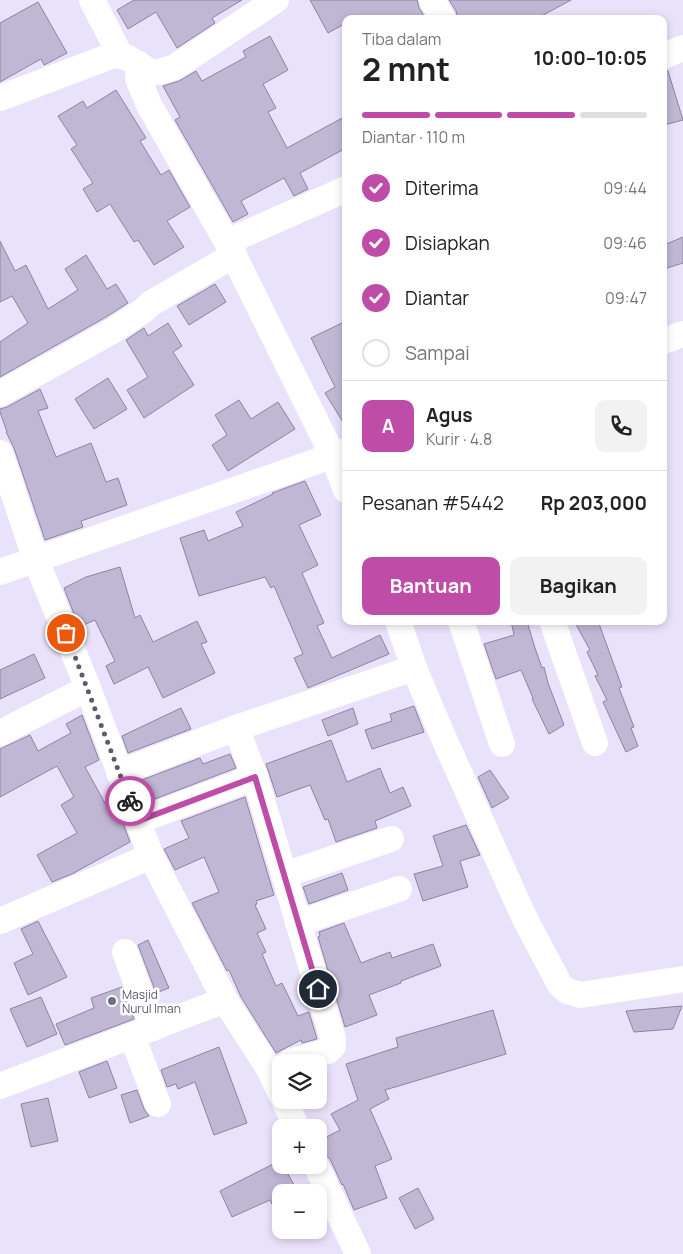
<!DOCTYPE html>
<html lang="id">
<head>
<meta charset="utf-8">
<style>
  :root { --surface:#fff; --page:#f2f2f2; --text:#222; --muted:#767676; --line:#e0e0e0; --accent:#bf4ca7 }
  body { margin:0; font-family:Manrope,sans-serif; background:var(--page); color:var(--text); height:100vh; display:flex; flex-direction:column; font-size:19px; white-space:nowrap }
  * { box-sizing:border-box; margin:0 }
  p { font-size:16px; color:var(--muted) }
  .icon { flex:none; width:28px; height:28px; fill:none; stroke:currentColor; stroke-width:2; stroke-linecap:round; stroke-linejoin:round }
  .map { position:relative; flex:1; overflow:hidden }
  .details { position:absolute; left:342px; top:15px; width:325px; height:610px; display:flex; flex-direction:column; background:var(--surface); border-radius:10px; box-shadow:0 2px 8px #0003 }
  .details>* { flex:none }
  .fabs { position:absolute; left:272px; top:1054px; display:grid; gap:10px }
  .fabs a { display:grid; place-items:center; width:55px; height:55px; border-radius:10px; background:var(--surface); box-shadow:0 2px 8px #0003; font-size:25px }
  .pin { position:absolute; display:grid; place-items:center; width:42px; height:42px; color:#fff; margin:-21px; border:2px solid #fff; border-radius:50%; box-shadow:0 1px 5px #0007 }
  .courier { position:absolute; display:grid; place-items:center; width:50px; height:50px; margin:-25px; border:4px solid #bf4ca7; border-radius:50%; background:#fff; color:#222; box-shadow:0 1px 6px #0007 }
  .overview em { font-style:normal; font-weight:700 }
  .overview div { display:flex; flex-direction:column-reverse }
  .overview { display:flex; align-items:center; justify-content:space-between; height:85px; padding:0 20px }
  h1 { font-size:32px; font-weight:700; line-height:38px }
  .bar { display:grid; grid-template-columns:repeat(4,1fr); gap:8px 5px; align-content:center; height:60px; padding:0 20px }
  .bar i { height:6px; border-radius:4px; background:var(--line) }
  .bar .selected { background:var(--accent) }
  .bar p { grid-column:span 4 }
  .line { display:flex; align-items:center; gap:12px; padding:0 20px; border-top:1px solid var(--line) }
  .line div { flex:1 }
  .round { display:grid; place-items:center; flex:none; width:52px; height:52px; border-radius:10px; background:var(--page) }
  ol { padding:0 20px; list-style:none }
  li { display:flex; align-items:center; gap:15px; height:55px }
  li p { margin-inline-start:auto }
  li .icon { padding:5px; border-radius:50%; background:var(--accent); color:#fff; stroke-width:4 }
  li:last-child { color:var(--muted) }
  li i { width:28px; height:28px; border:2px solid var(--line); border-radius:50% }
  .button { display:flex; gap:10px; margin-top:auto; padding:10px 20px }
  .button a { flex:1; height:58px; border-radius:10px; background:var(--accent); color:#fff; font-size:20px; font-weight:700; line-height:58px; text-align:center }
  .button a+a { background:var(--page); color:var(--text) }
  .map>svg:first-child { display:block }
</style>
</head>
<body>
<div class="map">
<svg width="683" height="1254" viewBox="0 0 683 1254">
  <rect width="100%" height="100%" fill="#e9e2fb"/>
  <!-- building -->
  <g fill="#c0b7d5" stroke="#8d84a0">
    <polygon points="134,0 242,0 212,18 215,23 177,48 156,12 128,29 117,10"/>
    <polygon points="310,0 417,0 419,8 426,19 346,19 346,23 328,33"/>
    <polygon points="449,0 571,0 536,19 458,19 456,11"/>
    <polygon points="38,2 67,53 44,65 41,59 0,82 0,23"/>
    <polygon points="270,36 288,70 263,84 276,108 268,112 287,148 346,116 346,148 300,173 308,189 294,196 284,178 241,201 248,214 233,222 175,120 180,117 163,86 179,81 196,71 202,81 246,57 243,51"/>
    <polygon points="664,71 668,71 683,120 664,125"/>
    <polygon points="116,90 146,138 140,141 161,175 169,170 190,207 167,221 184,247 154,265 138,240 134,242 110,204 97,212 83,189 93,183 71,149 77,145 58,116 83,101 87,108"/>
    <polygon points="683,237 683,263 664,269 664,245"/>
    <polygon points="0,241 15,271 26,265 48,309 78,290 65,269 86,255 107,289 116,284 128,303 106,317 0,377 0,342 28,323 12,296 0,302"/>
    <polygon points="215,284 226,302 189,325 177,306"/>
    <polygon points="346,321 346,427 325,393 335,387 311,338"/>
    <polygon points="168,323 182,346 173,352 194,385 144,418 127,390 148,377 126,340 144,328 148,336"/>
    <polygon points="108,378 127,409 94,429 75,399"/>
    <polygon points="40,389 48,408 38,411 56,457 91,443 106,482 118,478 127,505 81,521 83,527 45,540 14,448 6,432 7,432 0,412 0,409 7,407"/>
    <polygon points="239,400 251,419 278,402 295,429 228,471 212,445 227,435 215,415"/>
    <polygon points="305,481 321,515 299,525 318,565 302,573 324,623 317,626 332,658 380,635 389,654 308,688 294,658 303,654 274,586 271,588 265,577 199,596 180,538 204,530 208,541 243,526 236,512 273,494 272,493"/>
    <polygon points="120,567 135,618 140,615 153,642 197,621 207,642 201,644 215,673 163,698 148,667 114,684 106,666 115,661 95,620 79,627 64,588 86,577"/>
    <polygon points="511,621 527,621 534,645 542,668 544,667 548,683 564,725 549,734 532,699 533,698 521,670 496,679 484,644 514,635"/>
    <polygon points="574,621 598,621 622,687 619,688 634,727 631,728 638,746 626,752 603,702 607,700 595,676 598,675 587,652 590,650"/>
    <polygon points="34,654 45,678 0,699 0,670"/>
    <polygon points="414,706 424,732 372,749 365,730 392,721 390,714"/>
    <polygon points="181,708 191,729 128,753 122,736"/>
    <polygon points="353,708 358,724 328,736 322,720"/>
    <polygon points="82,715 99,760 85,767 111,814 118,810 130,842 72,874 52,882 37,855 77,833 61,805 74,797 57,766 0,797 0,749 30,735 38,751 71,733 66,724"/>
    <polygon points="331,740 347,782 380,768 390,793 403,787 411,806 375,821 377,828 336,842 328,819 325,820 310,785 277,797 266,764"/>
    <polygon points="230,754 236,768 147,802 139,781 200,758 203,764"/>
    <polygon points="490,770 509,798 492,808 478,777"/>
    <polygon points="245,797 274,895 256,901 257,904 255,905 266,929 257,933 266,952 262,954 276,986 282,983 298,1016 309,1012 317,1039 302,1043 301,1040 276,1053 241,997 229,970 227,971 192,903 219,892 204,857 175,870 164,849 189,838 181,821"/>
    <polygon points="466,825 480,855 460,861 468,887 423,901 414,874 443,866 433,836"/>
    <polygon points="342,873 348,890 309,904 303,887"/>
    <polygon points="38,921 67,977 28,995 14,963 33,954 21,929"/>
    <polygon points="344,923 361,963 390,952 392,958 433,944 441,966 401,981 401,983 369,995 377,1015 345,1027 318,937 320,936 319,932"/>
    <polygon points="148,940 169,988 156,993 138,945"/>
    <polygon points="122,987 134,1019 65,1045 56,1024 94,1008 91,998"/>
    <polygon points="41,997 57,1034 27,1047 10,1009"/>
    <polygon points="682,1006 673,1029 634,1032 626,1011"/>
    <polygon points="493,1010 506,1054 385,1090 389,1099 370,1109 392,1159 375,1166 387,1198 354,1210 343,1184 342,1185 330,1159 319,1149 319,1141 340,1130 331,1114 358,1100 346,1064 398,1047 396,1038"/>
    <polygon points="219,1047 247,1123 214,1135 195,1082 178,1089 176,1084 167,1087 161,1070"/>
    <polygon points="107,1061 117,1088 89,1098 79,1072"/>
    <polygon points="137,1090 144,1109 149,1116 130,1123 121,1095"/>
    <polygon points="48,1098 58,1141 31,1147 21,1104"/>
    <polygon points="281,1160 281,1165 283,1165 298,1192 281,1192 281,1221 270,1200 232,1217 220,1191"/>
    <polygon points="418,1188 434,1219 415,1229 399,1198"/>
  </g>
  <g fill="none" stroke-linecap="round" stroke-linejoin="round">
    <!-- minor -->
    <g stroke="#fff" stroke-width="26">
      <polyline points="92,0 120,55"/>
      <polyline points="432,0 443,19"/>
      <polyline points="664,56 683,48"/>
      <polyline points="139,64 138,78 149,105 227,242 346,189"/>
      <path d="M0,98l111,-42c20,-3 24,11 40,15 8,3 16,-2 24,-4l101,-67"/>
      <polyline points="227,242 333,456 346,490"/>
      <polyline points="664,341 683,334"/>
      <polyline points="0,394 114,330 144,310 150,304 234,255"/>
      <polyline points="0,453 36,560 88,688 151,856 225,1000 269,1069 281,1094"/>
      <polyline points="0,572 346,451"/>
      <polyline points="398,621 414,668 441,732 525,919 560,985 567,991 581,995 683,979"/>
      <polyline points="461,621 502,744"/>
      <polyline points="552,621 595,743"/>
      <polyline points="236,728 255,777 333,1039 333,1046 328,1051 290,1062"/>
      <polyline points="0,733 88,688"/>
      <polyline points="119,773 236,728 414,668"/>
      <polyline points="138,821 255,777"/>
      <polyline points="284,875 391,839"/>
      <polyline points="0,921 151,856"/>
      <polyline points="298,923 399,889"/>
      <polyline points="125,952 153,1028"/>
      <polyline points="132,1036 158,1104"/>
      <polyline points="0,1086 225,1000"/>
      <polyline points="284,1100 297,1128"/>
      <polyline points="316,1165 358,1254"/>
    </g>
  </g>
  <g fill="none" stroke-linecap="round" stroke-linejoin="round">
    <!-- done -->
    <polyline stroke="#5f5a6a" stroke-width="5" stroke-dasharray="0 9" points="66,633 130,801"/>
    <!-- route -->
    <polyline stroke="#bf4ca7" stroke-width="6" points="130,801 138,821 255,777 318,989"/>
  </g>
  <!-- markers -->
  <circle fill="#6b7280" stroke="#fff" stroke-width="2" cx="112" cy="1001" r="5"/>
  <g text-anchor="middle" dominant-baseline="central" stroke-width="5" stroke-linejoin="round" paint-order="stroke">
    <!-- worship labels -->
    <g font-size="12" fill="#5b616d" stroke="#fff" text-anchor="start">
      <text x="122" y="994">Masjid<tspan x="122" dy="14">Nurul Iman</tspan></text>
    </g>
  </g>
</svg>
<div class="fabs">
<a><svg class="icon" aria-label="layers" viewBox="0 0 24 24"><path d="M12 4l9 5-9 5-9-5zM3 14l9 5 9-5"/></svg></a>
<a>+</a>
<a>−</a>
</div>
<div class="pin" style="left:66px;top:633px;background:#ea580c"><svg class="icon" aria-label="bag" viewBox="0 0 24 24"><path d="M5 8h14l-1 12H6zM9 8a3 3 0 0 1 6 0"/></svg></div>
<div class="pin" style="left:318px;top:989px;background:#1f2937"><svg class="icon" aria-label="home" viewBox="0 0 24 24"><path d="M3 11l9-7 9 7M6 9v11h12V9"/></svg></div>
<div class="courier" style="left:130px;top:801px"><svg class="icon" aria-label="bike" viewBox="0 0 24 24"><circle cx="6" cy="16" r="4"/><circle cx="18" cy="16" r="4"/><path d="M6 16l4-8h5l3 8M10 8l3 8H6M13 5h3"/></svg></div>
<section class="details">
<div class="overview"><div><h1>2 mnt</h1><p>Tiba dalam</p></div><em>10:00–10:05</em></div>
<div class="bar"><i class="selected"></i><i class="selected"></i><i class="selected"></i><i></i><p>Diantar · 110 m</p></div>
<ol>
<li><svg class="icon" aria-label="check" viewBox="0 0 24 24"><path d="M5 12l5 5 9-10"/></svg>Diterima<p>09:44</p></li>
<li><svg class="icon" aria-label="check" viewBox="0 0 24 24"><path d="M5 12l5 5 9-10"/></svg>Disiapkan<p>09:46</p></li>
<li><svg class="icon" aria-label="check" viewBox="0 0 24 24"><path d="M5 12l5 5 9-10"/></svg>Diantar<p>09:47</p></li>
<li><i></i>Sampai</li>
</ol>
<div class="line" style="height:90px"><b class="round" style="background:var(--accent);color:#fff">A</b><div><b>Agus</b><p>Kurir · 4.8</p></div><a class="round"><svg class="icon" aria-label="phone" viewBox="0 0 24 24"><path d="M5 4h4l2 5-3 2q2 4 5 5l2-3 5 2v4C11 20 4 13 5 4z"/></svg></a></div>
<div class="line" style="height:65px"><div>Pesanan #5442</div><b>Rp 203,000</b></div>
<div class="button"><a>Bantuan</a><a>Bagikan</a></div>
</section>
</div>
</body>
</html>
